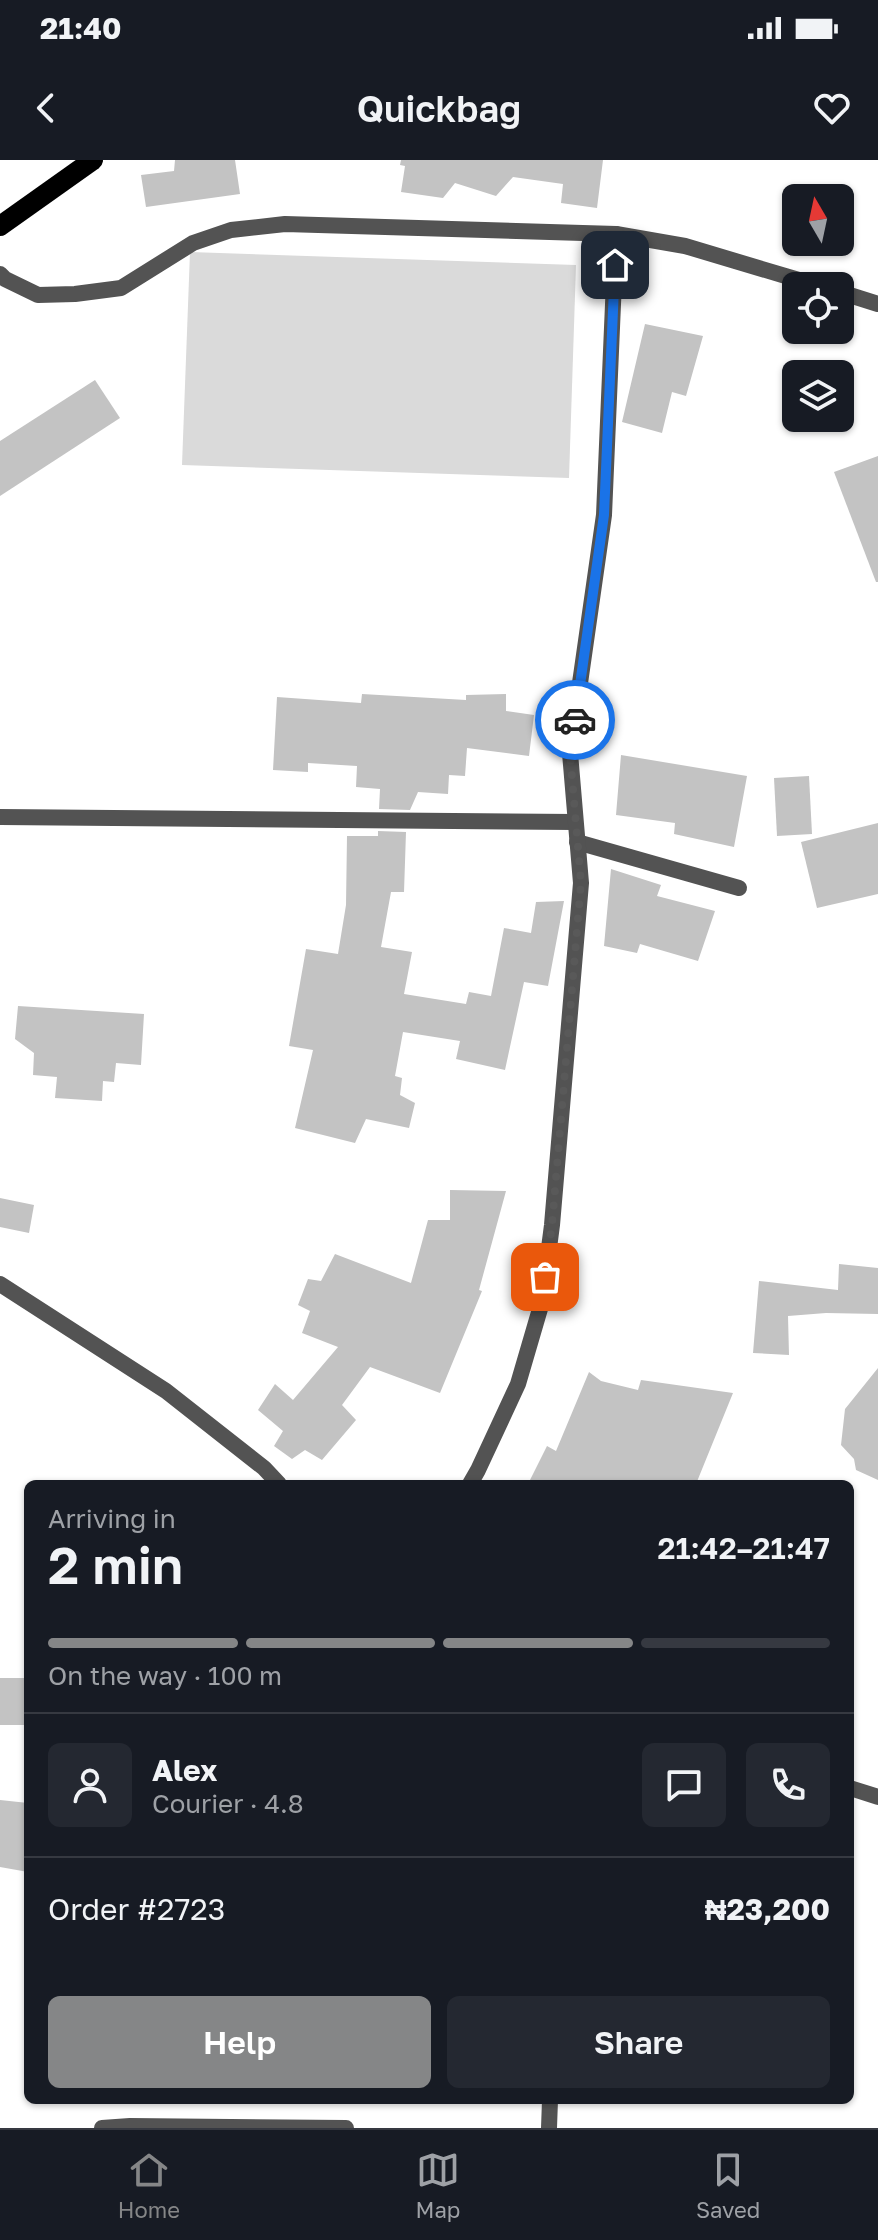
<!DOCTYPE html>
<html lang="en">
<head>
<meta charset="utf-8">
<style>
  :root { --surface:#171b24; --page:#242831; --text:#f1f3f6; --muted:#9ea1a6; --line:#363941; --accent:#858687 }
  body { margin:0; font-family:"Golos Text",sans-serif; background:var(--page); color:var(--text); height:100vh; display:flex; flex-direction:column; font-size:30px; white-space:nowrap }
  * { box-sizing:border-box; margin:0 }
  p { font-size:26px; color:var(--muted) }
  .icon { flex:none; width:44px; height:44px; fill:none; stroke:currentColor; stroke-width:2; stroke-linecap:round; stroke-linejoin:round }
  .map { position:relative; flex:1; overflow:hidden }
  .side { position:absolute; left:24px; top:1320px; width:830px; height:624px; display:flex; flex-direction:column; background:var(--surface); border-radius:12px; box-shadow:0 2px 6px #0004 }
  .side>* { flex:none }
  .needle { width:52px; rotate:351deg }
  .fabs { position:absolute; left:782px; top:24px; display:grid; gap:16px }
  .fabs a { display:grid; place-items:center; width:72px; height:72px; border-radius:12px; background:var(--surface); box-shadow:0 2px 6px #0004; font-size:40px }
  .pin { position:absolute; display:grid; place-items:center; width:68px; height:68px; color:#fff; margin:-34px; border-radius:16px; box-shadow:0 4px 12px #0006 }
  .courier { position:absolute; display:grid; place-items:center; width:80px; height:80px; margin:-40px; border:6px solid #1a73e8; border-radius:50%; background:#fff; color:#222; box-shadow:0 2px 10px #0007 }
  .head em { font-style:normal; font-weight:600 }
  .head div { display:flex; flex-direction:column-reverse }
  .head { display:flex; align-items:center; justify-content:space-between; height:136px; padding:0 24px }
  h1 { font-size:52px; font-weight:600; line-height:60px }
  .bar { display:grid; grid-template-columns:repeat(4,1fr); gap:12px 8px; align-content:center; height:96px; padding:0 24px }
  .bar i { height:10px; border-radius:6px; background:var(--line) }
  .bar .selected { background:var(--accent) }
  .bar p { grid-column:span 4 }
  .line { display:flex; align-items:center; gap:20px; padding:0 24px; border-top:2px solid var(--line) }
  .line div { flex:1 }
  .round { display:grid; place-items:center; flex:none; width:84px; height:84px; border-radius:12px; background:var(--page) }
  .cta { display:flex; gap:16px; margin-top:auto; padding:16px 24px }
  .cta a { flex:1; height:92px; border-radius:12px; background:var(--accent); color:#fff; font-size:32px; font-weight:600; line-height:92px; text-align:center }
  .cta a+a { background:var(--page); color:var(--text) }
  .status { display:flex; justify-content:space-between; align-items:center; height:56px; padding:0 40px; background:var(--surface); direction:ltr }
  .status svg { height:22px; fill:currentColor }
  header { display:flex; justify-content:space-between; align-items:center; height:104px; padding:0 24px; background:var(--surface); font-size:36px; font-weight:600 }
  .tabs { display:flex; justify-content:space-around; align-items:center; height:112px; border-top:2px solid var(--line); background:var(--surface); font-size:22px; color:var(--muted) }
  .tabs a { display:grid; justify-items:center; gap:4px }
  .tabs .selected { color:var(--accent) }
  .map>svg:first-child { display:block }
</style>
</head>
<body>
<div class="status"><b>21:40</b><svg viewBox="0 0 49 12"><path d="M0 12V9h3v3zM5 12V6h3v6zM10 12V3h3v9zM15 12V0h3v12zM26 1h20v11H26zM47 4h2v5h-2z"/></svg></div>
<header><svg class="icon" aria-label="back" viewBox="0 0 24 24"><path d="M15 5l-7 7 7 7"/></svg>Quickbag<svg class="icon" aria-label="heart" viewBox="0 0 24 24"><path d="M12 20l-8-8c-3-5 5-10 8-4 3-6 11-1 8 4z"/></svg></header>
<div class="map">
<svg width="878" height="1968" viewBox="0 0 878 1968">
  <rect width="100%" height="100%" fill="#fff"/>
  <!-- green -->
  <polygon fill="#dadada" points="190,92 576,105 569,318 182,305"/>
  <!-- building -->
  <g fill="#c3c3c3">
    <polygon points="175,0 235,0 240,34 146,47 141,15 174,11"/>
    <polygon points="401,0 603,0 597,48 561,43 563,24 513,17 496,36 455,23 443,38 401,32 405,6 400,5"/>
    <polygon points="645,164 703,176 686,236 672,232 662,273 622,262"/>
    <polygon points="95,220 120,258 0,336 0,281"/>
    <polygon points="878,296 878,422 876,422 834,312"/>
    <polygon points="362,534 466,540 466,535 506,534 506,551 534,555 529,596 467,588 465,616 449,615 448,634 418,632 410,650 379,649 380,629 356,627 357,606 308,603 308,612 273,610 277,537 361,543"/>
    <polygon points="621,595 747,616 734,687 674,674 675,663 616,655"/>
    <polygon points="809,616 812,674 777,676 774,618"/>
    <polygon points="878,663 878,734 817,748 801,682"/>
    <polygon points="378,671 406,672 404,732 391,732 381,787 412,792 404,834 466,844 469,832 491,836 504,768 531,773 536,742 564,741 548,826 524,822 505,910 456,899 460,881 403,872 395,916 402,918 400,935 415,943 409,968 366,959 355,983 295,968 313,890 289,886 306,789 338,794 346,745 347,676 378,676"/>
    <polygon points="611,709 661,725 657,736 715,751 698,801 640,784 637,793 604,786"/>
    <polygon points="18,846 144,854 141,905 116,903 114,922 103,921 102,941 55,938 57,917 33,915 34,893 15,879"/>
    <polygon points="450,1030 506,1031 479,1130 482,1131 440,1233 370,1207 342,1245 356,1260 322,1300 305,1290 292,1299 274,1286 283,1271 258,1250 275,1224 293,1240 338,1187 302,1173 310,1151 298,1145 308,1119 321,1121 335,1094 411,1123 428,1060 450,1060"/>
    <polygon points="0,1038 34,1045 29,1073 0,1067"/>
    <polygon points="839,1104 878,1108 878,1154 826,1153 788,1156 789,1195 753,1193 759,1121 838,1130"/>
    <polygon points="878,1208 878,1320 856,1310 854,1299 841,1285 845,1249"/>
    <polygon points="589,1212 601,1221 638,1230 641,1220 733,1233 696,1324 528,1324 547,1286 556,1291"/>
    <rect x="0" y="1518" width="28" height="47"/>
    <polygon points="0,1640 28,1643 28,1712 0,1707"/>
  </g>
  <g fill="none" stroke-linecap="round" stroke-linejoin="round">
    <!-- minor -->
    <g stroke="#535353" stroke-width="16">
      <polyline points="0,114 5,119 38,135 75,134 121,128 193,83 231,70 285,64 616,74 685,86 819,126"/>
      <polyline points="840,132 878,144"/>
      <polyline points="0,657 575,662"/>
      <polyline points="577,682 739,728"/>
      <polyline points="0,1124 166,1231 264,1308 279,1324"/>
      <polyline points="470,1324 478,1310 518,1224 542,1142 552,1065 581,723 570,593 604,355 616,74"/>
      <polyline points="850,1628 878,1637"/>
      <polyline points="102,1968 130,1966 346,1968"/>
      <polyline points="549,1968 550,1940"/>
    </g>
    <!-- primary -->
    <polyline stroke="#000" stroke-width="20" points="0,66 93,0"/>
  </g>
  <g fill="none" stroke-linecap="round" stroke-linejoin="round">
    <!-- done -->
    <polyline stroke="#595959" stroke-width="8" stroke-dasharray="0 14.4" points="545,1117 552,1065 581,723 570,593 575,560"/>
    <!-- route -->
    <polyline stroke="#1a73e8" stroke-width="10" points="575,560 604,355 615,105"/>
  </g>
</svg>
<div class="fabs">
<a><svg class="needle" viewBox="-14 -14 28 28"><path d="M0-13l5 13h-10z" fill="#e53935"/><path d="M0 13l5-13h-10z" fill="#9ea1a6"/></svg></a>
<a><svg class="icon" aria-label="locate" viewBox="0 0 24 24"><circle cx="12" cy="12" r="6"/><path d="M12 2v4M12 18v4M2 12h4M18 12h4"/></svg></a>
<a><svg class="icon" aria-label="layers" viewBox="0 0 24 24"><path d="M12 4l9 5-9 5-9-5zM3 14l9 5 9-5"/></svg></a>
</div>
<div class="pin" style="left:545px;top:1117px;background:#ea580c"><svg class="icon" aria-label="bag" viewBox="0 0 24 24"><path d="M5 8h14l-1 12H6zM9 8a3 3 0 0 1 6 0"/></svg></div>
<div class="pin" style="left:615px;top:105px;background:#1f2937"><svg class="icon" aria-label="home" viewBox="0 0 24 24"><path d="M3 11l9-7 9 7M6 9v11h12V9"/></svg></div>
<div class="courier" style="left:575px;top:560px"><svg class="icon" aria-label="car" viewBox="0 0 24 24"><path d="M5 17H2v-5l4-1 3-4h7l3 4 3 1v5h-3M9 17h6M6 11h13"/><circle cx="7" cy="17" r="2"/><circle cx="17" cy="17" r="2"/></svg></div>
<section class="side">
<div class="head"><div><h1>2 min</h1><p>Arriving in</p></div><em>21:42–21:47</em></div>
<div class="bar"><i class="selected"></i><i class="selected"></i><i class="selected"></i><i></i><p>On the way · 100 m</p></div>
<div class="line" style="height:144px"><a class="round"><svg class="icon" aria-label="person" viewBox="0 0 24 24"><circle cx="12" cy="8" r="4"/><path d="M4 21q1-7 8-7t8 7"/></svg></a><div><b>Alex</b><p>Courier · 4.8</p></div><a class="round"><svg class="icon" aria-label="chat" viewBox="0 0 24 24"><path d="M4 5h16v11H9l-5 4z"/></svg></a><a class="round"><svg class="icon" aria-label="phone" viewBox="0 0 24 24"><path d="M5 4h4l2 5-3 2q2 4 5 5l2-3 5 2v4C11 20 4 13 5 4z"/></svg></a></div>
<div class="line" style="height:104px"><div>Order #2723</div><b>₦23,200</b></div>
<div class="cta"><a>Help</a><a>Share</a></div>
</section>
</div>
<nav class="tabs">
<a class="selected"><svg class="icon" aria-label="home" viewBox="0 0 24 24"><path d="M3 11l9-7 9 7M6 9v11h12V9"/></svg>Home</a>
<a><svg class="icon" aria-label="map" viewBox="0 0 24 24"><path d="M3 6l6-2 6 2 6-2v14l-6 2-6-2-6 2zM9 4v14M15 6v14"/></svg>Map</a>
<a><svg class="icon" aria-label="saved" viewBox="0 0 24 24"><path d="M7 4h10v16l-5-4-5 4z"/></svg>Saved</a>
</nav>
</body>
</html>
